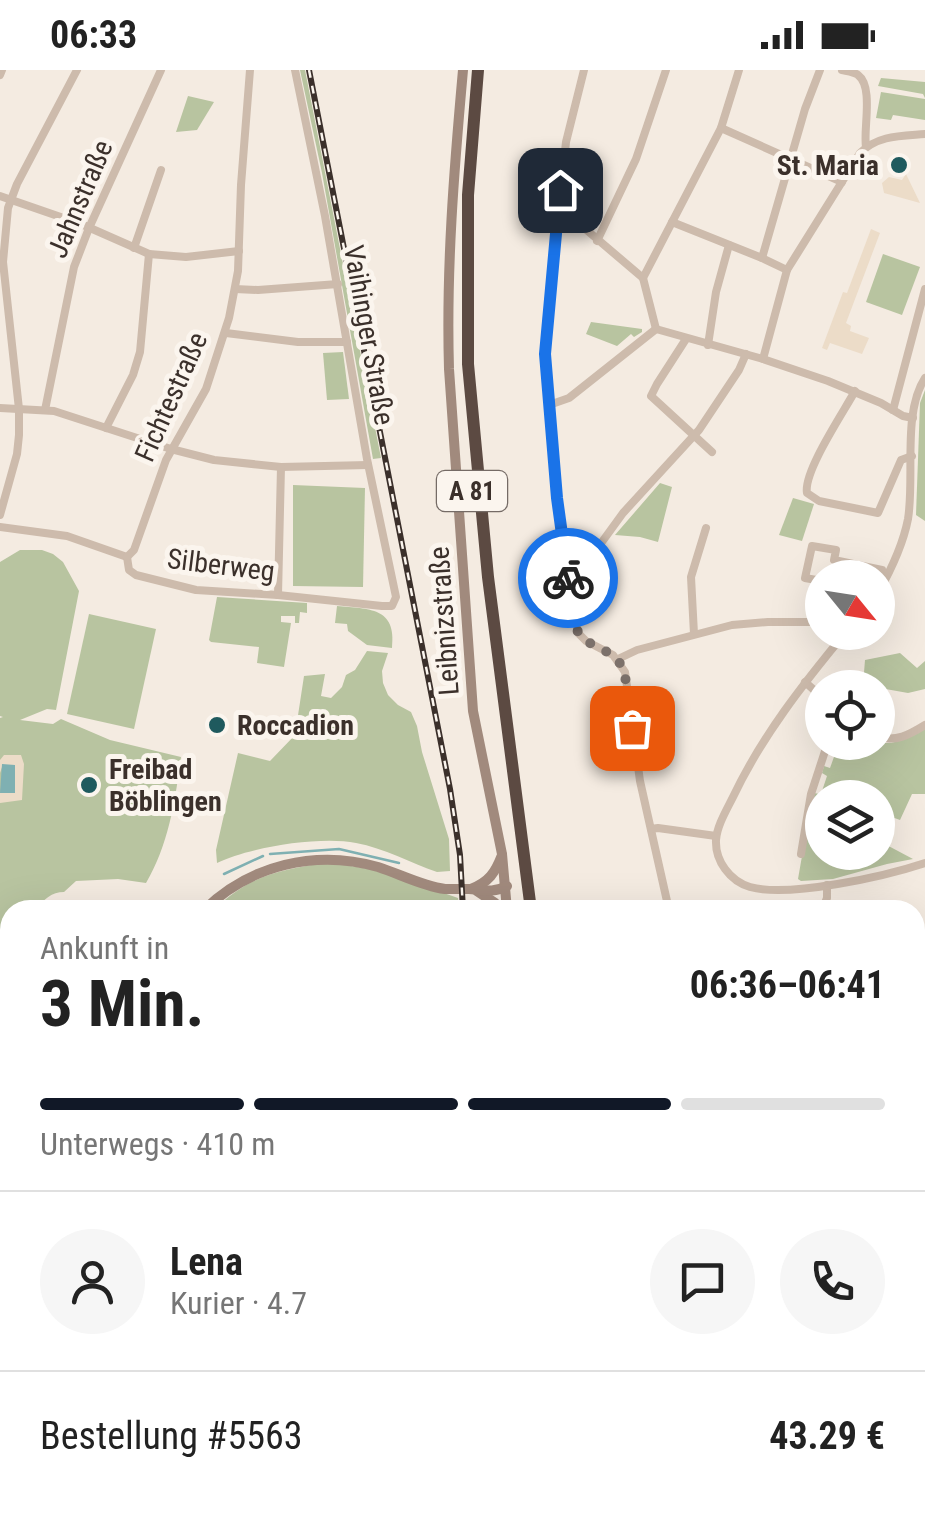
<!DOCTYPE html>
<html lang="de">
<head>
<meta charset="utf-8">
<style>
  :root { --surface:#fff; --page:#f6f6f6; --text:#222; --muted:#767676; --line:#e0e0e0; --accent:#111827 }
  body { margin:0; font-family:"Roboto Condensed",sans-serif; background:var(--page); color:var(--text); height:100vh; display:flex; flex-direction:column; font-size:38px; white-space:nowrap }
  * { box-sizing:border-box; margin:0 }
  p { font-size:32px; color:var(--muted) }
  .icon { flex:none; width:55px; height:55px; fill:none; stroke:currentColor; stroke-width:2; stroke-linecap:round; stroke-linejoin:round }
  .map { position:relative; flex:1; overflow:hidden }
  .side { position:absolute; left:0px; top:830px; width:925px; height:622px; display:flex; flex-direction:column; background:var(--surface); border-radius:30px 30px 0 0; box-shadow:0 10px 40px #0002 }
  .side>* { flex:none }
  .needle { width:65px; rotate:120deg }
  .fabs { position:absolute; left:805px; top:490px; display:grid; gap:20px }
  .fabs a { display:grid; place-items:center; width:90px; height:90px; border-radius:50%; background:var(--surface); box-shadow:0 10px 40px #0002; font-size:50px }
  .pin { position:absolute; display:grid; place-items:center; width:85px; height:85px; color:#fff; margin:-42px; border-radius:20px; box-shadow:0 5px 15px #0006 }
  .courier { position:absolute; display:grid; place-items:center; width:100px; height:100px; margin:-50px; border:8px solid #1a73e8; border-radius:50%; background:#fff; color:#222; box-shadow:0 2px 12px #0007 }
  .overview em { font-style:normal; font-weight:700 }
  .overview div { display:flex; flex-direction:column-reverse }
  .overview { display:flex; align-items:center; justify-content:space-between; height:170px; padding:0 40px }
  h1 { font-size:65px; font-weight:700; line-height:75px }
  .bar { display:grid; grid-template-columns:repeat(4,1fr); gap:15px 10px; align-content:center; height:120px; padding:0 40px }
  .bar i { height:12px; border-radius:8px; background:var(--line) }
  .bar .active { background:var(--accent) }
  .bar p { grid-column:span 4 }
  .line { display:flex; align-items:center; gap:25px; padding:0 40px; border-top:2px solid var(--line) }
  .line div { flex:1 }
  .round { display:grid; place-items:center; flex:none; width:105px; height:105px; border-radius:52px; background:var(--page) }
  .status { display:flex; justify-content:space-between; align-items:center; height:70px; padding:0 50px; background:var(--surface); direction:ltr }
  .status svg { height:28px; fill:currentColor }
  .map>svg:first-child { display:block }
</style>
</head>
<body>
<div class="status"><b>06:33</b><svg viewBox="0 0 49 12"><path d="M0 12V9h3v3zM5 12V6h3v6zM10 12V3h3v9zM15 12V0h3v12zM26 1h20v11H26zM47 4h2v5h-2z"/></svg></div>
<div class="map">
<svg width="925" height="1452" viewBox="0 0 925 1452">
  <rect width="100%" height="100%" fill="#f4ebe1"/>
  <!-- green -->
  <g fill="#b8c4a0">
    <polygon points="300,0 305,0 381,388 373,389 322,103"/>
    <polygon points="881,8 925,12 925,28 923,24 878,16"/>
    <polygon points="881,22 925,29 925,50 893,45 891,50 876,48"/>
    <polygon points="188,26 214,32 197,60 176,62"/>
    <polygon points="883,184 920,197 902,245 866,232"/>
    <polygon points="591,252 642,259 642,262 634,267 631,264 617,276 586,264"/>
    <polygon points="343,282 349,329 327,330 323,283"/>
    <polygon points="925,320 925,451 916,445 920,333"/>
    <polygon points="660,413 672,417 658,472 640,467 615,465"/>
    <polygon points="293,415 365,418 363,517 293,516"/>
    <polygon points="793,428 814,434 802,471 779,465"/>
    <path d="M20,480h22l11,4 10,8 16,29 -23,119 -9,-1 -27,11 33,4 8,-5 49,21 71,17c-6,44 -12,87 -35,126l-28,-4 -42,2 -12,11c-12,0 -21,7 -27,18h-27l-1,37v-8l-9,-3v-218l3,-1 -3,-1v-154z"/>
    <polygon points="217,527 307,533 307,543 300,542 299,553 295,553 295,546 281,546 281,552 291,553 284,597 257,593 259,577 211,572 209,570"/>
    <path d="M337,536c32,3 60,1 55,42l-25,-3 -19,-14 -1,-7 -12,-1z"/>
    <polygon points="89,544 156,559 134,659 67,644"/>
    <path d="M367,581l21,2 -6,18 1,12 5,12 10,10 13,7 6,14 5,26 27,87 1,32 -13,1c-26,-9 -53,-24 -81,-29 -36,-7 -106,4 -139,20l-1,-13 22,-97 32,8 25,-26 9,-59 21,-2 -4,22 10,2 11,-11 4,-12 9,-5z"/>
    <polygon points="900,583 917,598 925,591 925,619 908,623 863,615 865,590"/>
    <path d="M925,659v65h-13l-12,26 -22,-8v-14h-56v54h56v-8l3,-2 32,17 -26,5 -54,15 -32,2 -3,-2 15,-86 8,1 6,-18 -5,-3 2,-7 6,2 9,-25 39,-1c16,4 33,-5 47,-13z"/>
    <path d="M327,792l54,9 77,27 1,12h-245c37,-36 65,-39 113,-48z"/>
    <polygon points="10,1029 10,1118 0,1103 0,1037"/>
    <polygon points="0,1159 10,1163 10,1442 394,1442 399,1452 0,1452"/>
    <polygon points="925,1162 925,1334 915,1328 915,1222"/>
    <polygon points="920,1353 925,1354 925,1428 915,1423 915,1359"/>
  </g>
  <!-- plaza -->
  <g fill="#ecdcc8">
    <polygon points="906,104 920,133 884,123 882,113 889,107 902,110"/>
    <polygon points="871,159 880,163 846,253 851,256 850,261 869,268 862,284 830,273 827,280 822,278 843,222 847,223"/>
    <polygon points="4,685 21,685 24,694 22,730 0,733 0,723 15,723 3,694 0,703 0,690"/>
  </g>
  <!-- water -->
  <polygon fill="#7fb0b2" points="2,694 15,695 15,723 0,723"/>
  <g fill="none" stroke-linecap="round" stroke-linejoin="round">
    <!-- stream -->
    <g stroke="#7fb0b2" stroke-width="2.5">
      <polyline points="270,784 339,779 399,793"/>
      <polyline points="224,804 263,786"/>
      <polyline points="0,953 10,942"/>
      <polyline points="915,1379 925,1363"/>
      <polyline points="870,1452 874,1442"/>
    </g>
    <!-- street -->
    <g stroke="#cdbbac" stroke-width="8">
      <polyline points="584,0 566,72 546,255 547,307 556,420 571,527 578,563 586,571 613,585 625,602 640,711 669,840"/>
      <path d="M842,0c4,1 13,2 16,5 16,12 5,54 8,72"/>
      <polyline points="0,5 2,0"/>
      <polyline points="721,58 842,112"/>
      <polyline points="0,126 81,154 149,184 186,187 239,181"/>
      <polyline points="557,146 576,151 643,208 656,259"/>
      <polyline points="672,152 762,188 787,200"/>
      <polyline points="597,171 636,89 666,0"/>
      <polyline points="134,178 161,100"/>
      <polyline points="762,188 805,39 820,0"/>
      <polyline points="643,208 721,58 739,0"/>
      <polyline points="235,219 258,220 338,214"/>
      <polyline points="656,259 763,289 828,311 881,333 903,346 913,348"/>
      <polyline points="226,263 298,272 347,272"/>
      <polyline points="686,269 657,314 651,326 712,382"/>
      <polyline points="708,275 716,222 729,175"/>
      <path d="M763,289l24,-89 73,-117c18,-18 41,-17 65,-19"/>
      <path d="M855,321c-12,22 -52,81 -48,102l12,8 59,12 23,-53 11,-4"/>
      <polyline points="549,335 569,328 656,259"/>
      <polyline points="0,338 54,341 171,379 214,390 281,397 368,395"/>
      <polyline points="45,340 74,197 89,158 161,0"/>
      <polyline points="893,340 925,219"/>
      <polyline points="106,358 133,305 140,282 149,184"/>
      <polyline points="0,445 17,384 19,365 19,339 3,192 8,138 17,114 77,0"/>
      <polyline points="0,457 67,466 127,487"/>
      <polyline points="127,487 129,500 136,505 196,520 278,525 382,536 392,536 396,527 367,389 325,146 295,0"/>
      <polyline points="127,487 134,480 166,390 206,319 229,248 238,201 241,115 250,0"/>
      <polyline points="568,509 578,505 623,443 699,360 739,300 746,284"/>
      <polyline points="822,511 805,508 812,476 836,480 834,490 882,500 878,508"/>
      <path d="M878,523c13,-23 25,-48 30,-74 7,-42 -6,-106 17,-141"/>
      <polyline points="278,525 281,397"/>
      <path d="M846,562c-43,52 -84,104 -113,165 -7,14 -16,29 -17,43 -1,21 14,41 34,47 39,11 136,-11 175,-24"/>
      <polyline points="694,564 691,507 706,458"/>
      <polyline points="618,589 637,580 732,555 768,552 822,552"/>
      <polyline points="805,612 822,627"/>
      <path d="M878,667c18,5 31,-2 47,-12"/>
      <polyline points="651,759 658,758 716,766"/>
      <polyline points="801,784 811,724 828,672"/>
      <polyline points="822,840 827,828 827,815"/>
      <polyline points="915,1056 925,1058"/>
      <polyline points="915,1196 925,1133"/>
      <polyline points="642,1452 644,1442"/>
    </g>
    <!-- secondary -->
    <g stroke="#a18a7d" stroke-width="10">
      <path d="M463,0c-9,100 -17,199 -14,299l24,342 29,143 5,56"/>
      <path d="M471,819c18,-7 24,-16 31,-34"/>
      <polyline points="477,821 495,833 501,840"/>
      <path d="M204,840c46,-45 112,-61 174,-43 22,7 44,19 67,22 8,0 16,0 24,0 14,1 25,4 38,-3"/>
      <polyline points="0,1032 10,1023"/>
      <polyline points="0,1139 10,1143"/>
      <polyline points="0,1150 10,1154"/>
      <polyline points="915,1339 925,1348"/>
      <polyline points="298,1442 305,1452"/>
      <polyline points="315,1442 322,1452"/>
      <polyline points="397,1442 406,1452"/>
      <polyline points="460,1442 469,1452"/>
      <polyline points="418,1452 428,1442"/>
    </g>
    <!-- highway -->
    <g stroke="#5c4a42" stroke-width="12">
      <polyline points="478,0 468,125 468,294 488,507 531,840"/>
      <polyline points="542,1452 544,1442"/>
    </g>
    <defs>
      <g id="rail">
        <polyline points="309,0 450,719 460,785 463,840"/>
        <polyline points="324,1452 326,1442"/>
      </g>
    </defs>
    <!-- rail casing -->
    <use href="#rail" stroke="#3b302b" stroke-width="6"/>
    <!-- rail -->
    <use href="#rail" stroke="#fbf5ee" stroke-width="2.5" stroke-dasharray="8" stroke-linecap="butt"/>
  </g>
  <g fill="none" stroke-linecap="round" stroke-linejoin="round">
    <!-- done -->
    <polyline stroke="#7c716b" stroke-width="10" stroke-dasharray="0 18" points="568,508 578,563 586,571 613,585 624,598 632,658"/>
    <!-- route -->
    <polyline stroke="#1a73e8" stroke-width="12" points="560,120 545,284 557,428 568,508"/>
  </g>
  <!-- markers -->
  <g fill="#1f5a5e" stroke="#fbf5ee" stroke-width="4">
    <circle cx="899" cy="95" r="10"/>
    <circle cx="217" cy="655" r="10"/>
    <circle cx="89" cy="715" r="10"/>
  </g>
  <g text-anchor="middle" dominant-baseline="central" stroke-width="10" stroke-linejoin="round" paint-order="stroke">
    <!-- shield labels -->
    <rect fill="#fbf5ee" stroke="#756b66" stroke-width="2.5" x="437" y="401" width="70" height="40" rx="8"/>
    <g font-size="25" font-weight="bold" fill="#3b302b">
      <text x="472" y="421">A 81</text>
    </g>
    <!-- poi labels -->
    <g font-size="28" font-weight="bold" fill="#3b302b" stroke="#fbf5ee" text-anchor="start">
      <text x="879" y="95" text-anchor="end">St. Maria</text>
      <text x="237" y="655">Roccadion</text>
      <text x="109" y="699">Freibad<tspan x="109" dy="32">Böblingen</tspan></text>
    </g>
    <!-- street labels -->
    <g font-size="28" fill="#3b302b" stroke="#fbf5ee">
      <text transform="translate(80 129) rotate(-67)">Jahnstraße</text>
      <text transform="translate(369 265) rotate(80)">Vaihinger Straße</text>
      <text transform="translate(171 327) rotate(-66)">Fichtestraße</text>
      <text transform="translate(221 495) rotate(7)">Silberweg</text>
      <text transform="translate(444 551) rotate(-94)">Leibnizstraße</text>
    </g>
  </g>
</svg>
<div class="fabs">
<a><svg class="needle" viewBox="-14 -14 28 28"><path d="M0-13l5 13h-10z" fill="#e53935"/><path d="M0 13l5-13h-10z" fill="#767676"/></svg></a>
<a><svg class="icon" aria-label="locate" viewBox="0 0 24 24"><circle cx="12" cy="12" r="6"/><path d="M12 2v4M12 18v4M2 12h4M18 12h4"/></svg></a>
<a><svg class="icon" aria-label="layers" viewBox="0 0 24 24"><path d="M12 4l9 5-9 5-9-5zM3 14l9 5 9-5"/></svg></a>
</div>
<div class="pin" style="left:632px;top:658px;background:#ea580c"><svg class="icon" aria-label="bag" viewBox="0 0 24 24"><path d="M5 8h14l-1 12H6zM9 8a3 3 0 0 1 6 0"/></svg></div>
<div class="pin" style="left:560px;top:120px;background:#1f2937"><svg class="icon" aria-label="home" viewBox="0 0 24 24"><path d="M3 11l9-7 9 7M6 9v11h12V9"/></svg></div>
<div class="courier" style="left:568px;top:508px"><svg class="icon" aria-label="bike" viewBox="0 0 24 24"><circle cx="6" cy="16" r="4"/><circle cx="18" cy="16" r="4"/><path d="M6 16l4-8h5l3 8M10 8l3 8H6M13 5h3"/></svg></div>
<section class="side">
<div class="overview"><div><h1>3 Min.</h1><p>Ankunft in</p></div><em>06:36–06:41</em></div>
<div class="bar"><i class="active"></i><i class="active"></i><i class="active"></i><i></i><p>Unterwegs · 410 m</p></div>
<div class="line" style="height:180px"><a class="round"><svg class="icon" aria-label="person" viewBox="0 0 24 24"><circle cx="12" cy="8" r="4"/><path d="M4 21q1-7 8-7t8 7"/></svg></a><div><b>Lena</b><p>Kurier · 4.7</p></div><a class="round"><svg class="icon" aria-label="chat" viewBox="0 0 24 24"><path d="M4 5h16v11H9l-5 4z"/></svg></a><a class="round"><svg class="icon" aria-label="phone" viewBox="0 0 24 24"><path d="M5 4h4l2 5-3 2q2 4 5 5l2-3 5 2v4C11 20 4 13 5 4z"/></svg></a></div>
<div class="line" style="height:130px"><div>Bestellung #5563</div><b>43.29 €</b></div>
</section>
</div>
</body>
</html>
